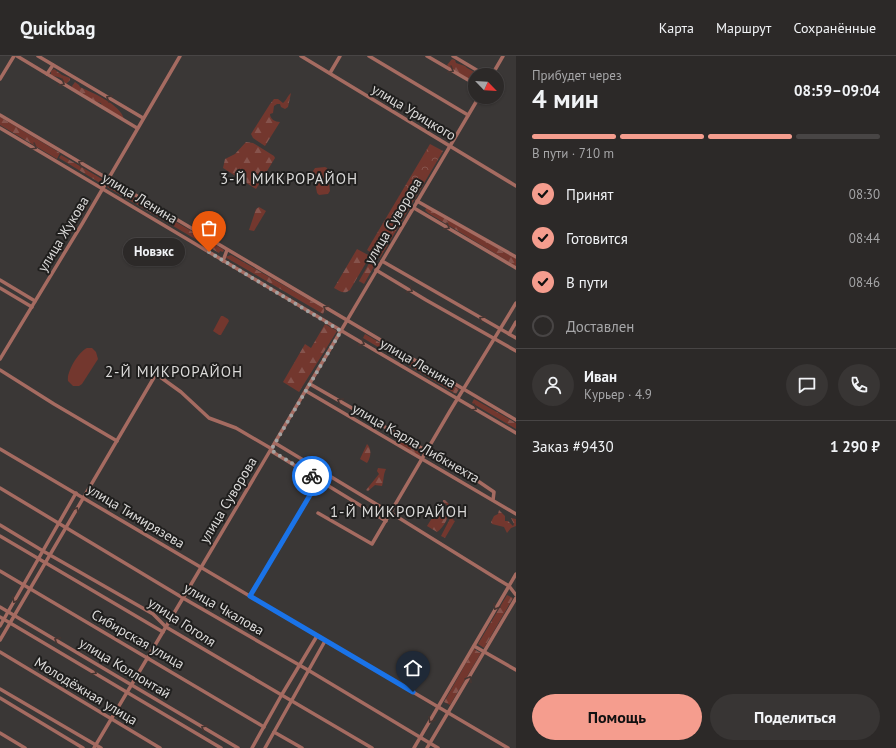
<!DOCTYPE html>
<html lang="ru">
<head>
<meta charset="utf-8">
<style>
  :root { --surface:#2c2928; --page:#383534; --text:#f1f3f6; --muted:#a6a6a8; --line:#484545; --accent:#f59d8e }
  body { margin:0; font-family:"PT Sans",sans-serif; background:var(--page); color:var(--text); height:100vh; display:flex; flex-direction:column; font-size:15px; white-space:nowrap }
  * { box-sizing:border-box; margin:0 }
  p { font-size:13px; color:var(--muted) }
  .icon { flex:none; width:22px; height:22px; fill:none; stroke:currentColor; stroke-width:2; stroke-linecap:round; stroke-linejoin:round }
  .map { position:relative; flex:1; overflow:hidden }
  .details { display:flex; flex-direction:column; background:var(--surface); width:380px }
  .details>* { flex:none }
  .needle { width:26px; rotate:115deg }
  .buttons { position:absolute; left:468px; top:12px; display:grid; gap:8px }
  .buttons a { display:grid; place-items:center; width:36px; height:36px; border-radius:50%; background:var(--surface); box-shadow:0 1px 3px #0004,0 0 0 1px var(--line); font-size:20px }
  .pin { position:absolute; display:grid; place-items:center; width:34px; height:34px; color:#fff; margin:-41px -17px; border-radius:50% 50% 50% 0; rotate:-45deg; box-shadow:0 0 4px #0007 }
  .pin .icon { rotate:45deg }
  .courier { position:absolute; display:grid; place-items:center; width:40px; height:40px; margin:-20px; border:3px solid #1a73e8; border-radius:50%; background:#fff; color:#222; box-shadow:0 1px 5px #0007 }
  .bubble { position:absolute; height:28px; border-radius:14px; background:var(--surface); box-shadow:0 1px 3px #0004,0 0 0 1px var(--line); font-size:13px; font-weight:600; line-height:28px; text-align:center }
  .headline em { font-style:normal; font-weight:600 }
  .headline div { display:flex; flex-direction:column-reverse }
  .headline { display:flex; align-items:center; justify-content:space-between; height:68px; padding:0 16px }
  h1 { font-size:26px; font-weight:600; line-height:30px }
  .bar { display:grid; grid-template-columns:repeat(4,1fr); gap:6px 4px; align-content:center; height:48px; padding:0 16px }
  .bar i { height:5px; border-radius:3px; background:var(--line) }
  .bar .selected { background:var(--accent) }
  .bar p { grid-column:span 4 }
  .line { display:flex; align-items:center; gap:10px; padding:0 16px; border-top:1px solid var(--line) }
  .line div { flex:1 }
  .round { display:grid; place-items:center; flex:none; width:42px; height:42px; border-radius:21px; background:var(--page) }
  ol { padding:0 16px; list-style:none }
  li { display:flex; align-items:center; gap:12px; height:44px }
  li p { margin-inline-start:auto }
  li .icon { padding:4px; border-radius:50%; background:var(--accent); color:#111; stroke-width:4 }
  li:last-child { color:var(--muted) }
  li i { width:22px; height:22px; border:2px solid var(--line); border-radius:50% }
  .button { display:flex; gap:8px; margin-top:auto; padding:8px 16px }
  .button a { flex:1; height:46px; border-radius:24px; background:var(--accent); color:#111; font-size:16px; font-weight:600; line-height:46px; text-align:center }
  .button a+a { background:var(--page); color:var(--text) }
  header { display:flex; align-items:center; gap:24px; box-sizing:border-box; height:56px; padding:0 20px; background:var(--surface); border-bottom:1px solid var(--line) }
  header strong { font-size:19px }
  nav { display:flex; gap:22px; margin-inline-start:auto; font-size:14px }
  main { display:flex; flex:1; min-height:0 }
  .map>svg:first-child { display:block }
</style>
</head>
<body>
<header>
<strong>Quickbag</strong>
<nav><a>Карта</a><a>Маршрут</a><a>Сохранённые</a></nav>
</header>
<main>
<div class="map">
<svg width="516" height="692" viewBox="0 0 516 692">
  <defs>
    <pattern id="forest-firs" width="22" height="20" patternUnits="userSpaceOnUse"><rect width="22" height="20" fill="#73372e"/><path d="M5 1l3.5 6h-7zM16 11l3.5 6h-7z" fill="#86534c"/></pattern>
    <pattern id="park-crowns" width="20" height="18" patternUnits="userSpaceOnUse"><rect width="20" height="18" fill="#73372e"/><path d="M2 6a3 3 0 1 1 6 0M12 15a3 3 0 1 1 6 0" fill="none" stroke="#86534c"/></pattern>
  </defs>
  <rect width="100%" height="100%" fill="#3a3736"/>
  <!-- forest -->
  <g fill="url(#forest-firs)">
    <polygon points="452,3 455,4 456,7 465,10 467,12 480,19 475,19 475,26 451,13 447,9"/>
    <polygon points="54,13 62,19 70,22 70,24 66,28 61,22 51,19 51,15"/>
    <path d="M75,26l4,3 1,2c13,6 40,17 44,32l-22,-13 -1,-3c-11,-2 -18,-12 -28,-14l-1,-3z"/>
    <path d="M291,37l-3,14 -3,2 -4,-2 -1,-3h-3l-3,2 -1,7 -3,1c0,5 5,8 10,8l-15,24 -12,-8 -2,-4 19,-30 4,-5h4l5,4c4,-3 4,-7 8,-10z"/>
    <polygon points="0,61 60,97 57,103 0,69"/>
    <polygon points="246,86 253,87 274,100 275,102 256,133 223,112 225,103 235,98"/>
    <polygon points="61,99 102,123 100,127 59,102"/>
    <polygon points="109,127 224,194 223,196 220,195 219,197 107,131"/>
    <polygon points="88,143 91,144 70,179 66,179"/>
    <polygon points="259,151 266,155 254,175 249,174 256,153"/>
    <polygon points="427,151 516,203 516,210 428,157 425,154"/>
    <path d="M357,193l13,7 -20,34c-6,5 -10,1 -16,-2z"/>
    <polygon points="231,199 325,253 323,258 225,201"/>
    <polygon points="372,202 377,205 364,228 359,225"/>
    <polygon points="325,268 337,275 299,336 283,326 305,288 311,292"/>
    <polygon points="365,278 459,333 456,338 363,282"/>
    <polygon points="474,343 516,367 516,373 472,347"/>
    <polygon points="402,383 413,390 414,393 420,397 420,400 399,388 398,385"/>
    <path d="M367,388c5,5 4,13 0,19l-7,-4z"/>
    <path d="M378,412l8,1c-3,6 -2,11 -4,17l-7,-1 -7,6 -2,-1 13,-16 -2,-3z"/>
    <path d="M443,444h2l6,6c-1,8 -7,22 -14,26l-10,-6 12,-19 7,5c4,-4 1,-8 -3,-10z"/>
    <polygon points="458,453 457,457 453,464 455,465 445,482 441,480 454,455"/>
    <polygon points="499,454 505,460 505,465 508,465 513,470 514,468 511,462 516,463 516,470 511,472 507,477 504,471 492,468 491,466 494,460 498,458"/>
    <polygon points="507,539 513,542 484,592 478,588"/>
    <polygon points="474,593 481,597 450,649 444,646"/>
  </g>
  <!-- park -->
  <polygon fill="url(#park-crowns)" points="430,88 443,95 380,202 367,194"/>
  <!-- pitch -->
  <g fill="#73372e">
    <polygon points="325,111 327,112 330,135 328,138 319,139 317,137 313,115 315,112"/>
    <polygon points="221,260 223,260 228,263 229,265 221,279 219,279 213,275"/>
    <path d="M87,292h5l4,4 2,7 -16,25 -3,2h-6l-5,-5c-2,-9 11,-30 19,-33z"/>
  </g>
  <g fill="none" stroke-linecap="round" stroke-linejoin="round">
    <!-- minor -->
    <g stroke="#a56b61" stroke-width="3.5">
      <polyline points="17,0 137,72"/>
      <polyline points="38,0 143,62"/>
      <polyline points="301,0 516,130"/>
      <polyline points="369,0 468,59"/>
      <polyline points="427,0 475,28"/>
      <polyline points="453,0 485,19"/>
      <polyline points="330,17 340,0"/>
      <polyline points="47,18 53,9"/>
      <polyline points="492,19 503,0"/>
      <polyline points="0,23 14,0"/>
      <polyline points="0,59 516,364"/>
      <polyline points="0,72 347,278 516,377"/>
      <polyline points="417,145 516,201"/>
      <polyline points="414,152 516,212"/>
      <polyline points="223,205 227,194"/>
      <polyline points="382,205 516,282"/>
      <polyline points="376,214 426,244 516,295"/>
      <polyline points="0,224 35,245"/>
      <polyline points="0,232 32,251"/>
      <polyline points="509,278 516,266"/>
      <polyline points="0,303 82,168 180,0"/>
      <polyline points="0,314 54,348 117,385"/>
      <polyline points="310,328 472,421 494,436 493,444"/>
      <polyline points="306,335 516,458"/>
      <polyline points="275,387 391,457 499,524 509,530 516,539"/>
      <polyline points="0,393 508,692"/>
      <polyline points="271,395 386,465"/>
      <polyline points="0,432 183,542 308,614 438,692"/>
      <polyline points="318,457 372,488 450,355 516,247"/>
      <polyline points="0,469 43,495 153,558 166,571 372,692"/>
      <polyline points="0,480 163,576"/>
      <polyline points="0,515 264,671"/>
      <polyline points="250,540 324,416"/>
      <polyline points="0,551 238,692"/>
      <polyline points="0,561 221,692"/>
      <polyline points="0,570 76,437"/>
      <polyline points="0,584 156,318 181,336 209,362 236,372 272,393"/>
      <polyline points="474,590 516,614"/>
      <polyline points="0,596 160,692"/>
      <polyline points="0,633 101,692"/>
      <polyline points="0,642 83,692"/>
      <polyline points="274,676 302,692"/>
      <polyline points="0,677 25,692"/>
      <polyline points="94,692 183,542 479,41"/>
      <polyline points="252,692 281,640 317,580"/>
      <polyline points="265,692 325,585"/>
      <polyline points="414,692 516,518"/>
      <polyline points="427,692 516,542"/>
    </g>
  </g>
  <!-- one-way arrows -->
  <defs><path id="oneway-chevron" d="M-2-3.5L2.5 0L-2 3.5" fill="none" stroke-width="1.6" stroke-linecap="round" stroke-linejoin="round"/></defs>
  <g stroke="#483632">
    <use href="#oneway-chevron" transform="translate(451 14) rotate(30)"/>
    <use href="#oneway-chevron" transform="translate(62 27) rotate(31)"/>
    <use href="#oneway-chevron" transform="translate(109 42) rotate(-149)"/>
    <use href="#oneway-chevron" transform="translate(34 91) rotate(31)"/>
    <use href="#oneway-chevron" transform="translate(81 107) rotate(-149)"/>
    <use href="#oneway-chevron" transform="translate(447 171) rotate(31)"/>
    <use href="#oneway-chevron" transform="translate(410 234) rotate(32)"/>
    <use href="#oneway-chevron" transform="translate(326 252) rotate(-149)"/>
    <use href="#oneway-chevron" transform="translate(482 263) rotate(-150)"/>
    <use href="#oneway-chevron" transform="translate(362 287) rotate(30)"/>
    <use href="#oneway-chevron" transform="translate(340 345) rotate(-150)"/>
    <use href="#oneway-chevron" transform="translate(474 352) rotate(31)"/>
    <use href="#oneway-chevron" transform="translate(76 454) rotate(-59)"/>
    <use href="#oneway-chevron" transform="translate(15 544) rotate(119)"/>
    <use href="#oneway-chevron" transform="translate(496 551) rotate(120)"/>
    <use href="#oneway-chevron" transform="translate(57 584) rotate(-149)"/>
    <use href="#oneway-chevron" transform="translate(94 616) rotate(30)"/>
    <use href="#oneway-chevron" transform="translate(469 623) rotate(-59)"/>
    <use href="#oneway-chevron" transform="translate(431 664) rotate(120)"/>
    <use href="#oneway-chevron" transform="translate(204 672) rotate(-150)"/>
  </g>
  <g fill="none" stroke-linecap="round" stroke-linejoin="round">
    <!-- done -->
    <polyline stroke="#a3a1a0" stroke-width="4" stroke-dasharray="0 7.2" points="209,196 341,275 271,394 312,420"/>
    <!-- route -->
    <polyline stroke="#1a73e8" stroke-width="5" points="312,420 319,424 250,540 413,636"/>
  </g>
  <g text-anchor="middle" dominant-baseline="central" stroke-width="4" stroke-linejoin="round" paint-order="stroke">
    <!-- street labels -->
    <g font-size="14" fill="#dbdad9" stroke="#201f1e">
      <text transform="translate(414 56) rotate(31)">улица Урицкого</text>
      <text transform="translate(140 142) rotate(31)">улица Ленина</text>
      <text transform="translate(393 165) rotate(-59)">улица Суворова</text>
      <text transform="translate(63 178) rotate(-59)">улица Жукова</text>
      <text transform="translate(418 307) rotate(30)">улица Ленина</text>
      <text transform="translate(416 387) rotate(30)">улица Карла Либкнехта</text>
      <text transform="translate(228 444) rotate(-59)">улица Суворова</text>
      <text transform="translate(136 460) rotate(31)">улица Тимирязева</text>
      <text transform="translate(224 553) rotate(30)">улица Чкалова</text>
      <text transform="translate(182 566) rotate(33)">улица Гоголя</text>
      <text transform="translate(138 583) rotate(30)">Сибирская улица</text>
      <text transform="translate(125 612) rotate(31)">улица Коллонтай</text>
      <text transform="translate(86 635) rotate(31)">Молодёжная улица</text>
    </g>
    <!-- neighbourhood labels -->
    <g font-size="15" letter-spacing="1" fill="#dbdad9" stroke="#201f1e">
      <text x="289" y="122">3-Й МИКРОРАЙОН</text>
      <text x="174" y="315">2-Й МИКРОРАЙОН</text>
      <text x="399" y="455">1-Й МИКРОРАЙОН</text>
    </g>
  </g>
</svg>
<div class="buttons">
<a><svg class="needle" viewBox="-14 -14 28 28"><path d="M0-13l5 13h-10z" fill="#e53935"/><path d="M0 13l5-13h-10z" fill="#a6a6a8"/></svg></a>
</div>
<div class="pin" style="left:209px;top:196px;background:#ea580c"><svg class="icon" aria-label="bag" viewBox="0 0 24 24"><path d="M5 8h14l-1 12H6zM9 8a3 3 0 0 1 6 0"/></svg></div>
<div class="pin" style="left:413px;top:636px;background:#1f2937"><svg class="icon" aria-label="home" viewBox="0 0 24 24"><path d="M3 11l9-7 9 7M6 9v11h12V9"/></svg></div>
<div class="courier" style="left:312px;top:420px"><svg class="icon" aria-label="bike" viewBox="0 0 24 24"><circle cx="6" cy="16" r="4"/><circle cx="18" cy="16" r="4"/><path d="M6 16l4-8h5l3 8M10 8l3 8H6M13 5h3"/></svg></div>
<div class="bubble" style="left:123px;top:182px;width:62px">Новэкс</div>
</div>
<section class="details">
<div class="headline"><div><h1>4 мин</h1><p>Прибудет через</p></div><em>08:59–09:04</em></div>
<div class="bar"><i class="selected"></i><i class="selected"></i><i class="selected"></i><i></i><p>В пути · 710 m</p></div>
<ol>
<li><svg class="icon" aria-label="check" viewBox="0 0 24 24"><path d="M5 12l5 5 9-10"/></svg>Принят<p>08:30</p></li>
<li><svg class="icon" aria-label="check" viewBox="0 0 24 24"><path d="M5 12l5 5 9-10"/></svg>Готовится<p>08:44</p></li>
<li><svg class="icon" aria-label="check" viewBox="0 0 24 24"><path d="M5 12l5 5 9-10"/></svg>В пути<p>08:46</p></li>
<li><i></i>Доставлен</li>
</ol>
<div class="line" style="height:72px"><a class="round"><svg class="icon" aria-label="person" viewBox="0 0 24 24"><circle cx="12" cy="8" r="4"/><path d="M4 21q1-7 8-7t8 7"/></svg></a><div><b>Иван</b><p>Курьер · 4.9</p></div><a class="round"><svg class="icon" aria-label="chat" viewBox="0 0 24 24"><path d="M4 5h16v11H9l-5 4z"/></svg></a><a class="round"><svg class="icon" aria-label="phone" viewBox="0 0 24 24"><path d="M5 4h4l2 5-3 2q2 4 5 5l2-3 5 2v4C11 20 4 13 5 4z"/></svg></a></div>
<div class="line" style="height:52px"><div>Заказ #9430</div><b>1 290 ₽</b></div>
<div class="button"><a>Помощь</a><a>Поделиться</a></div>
</section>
</main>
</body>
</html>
